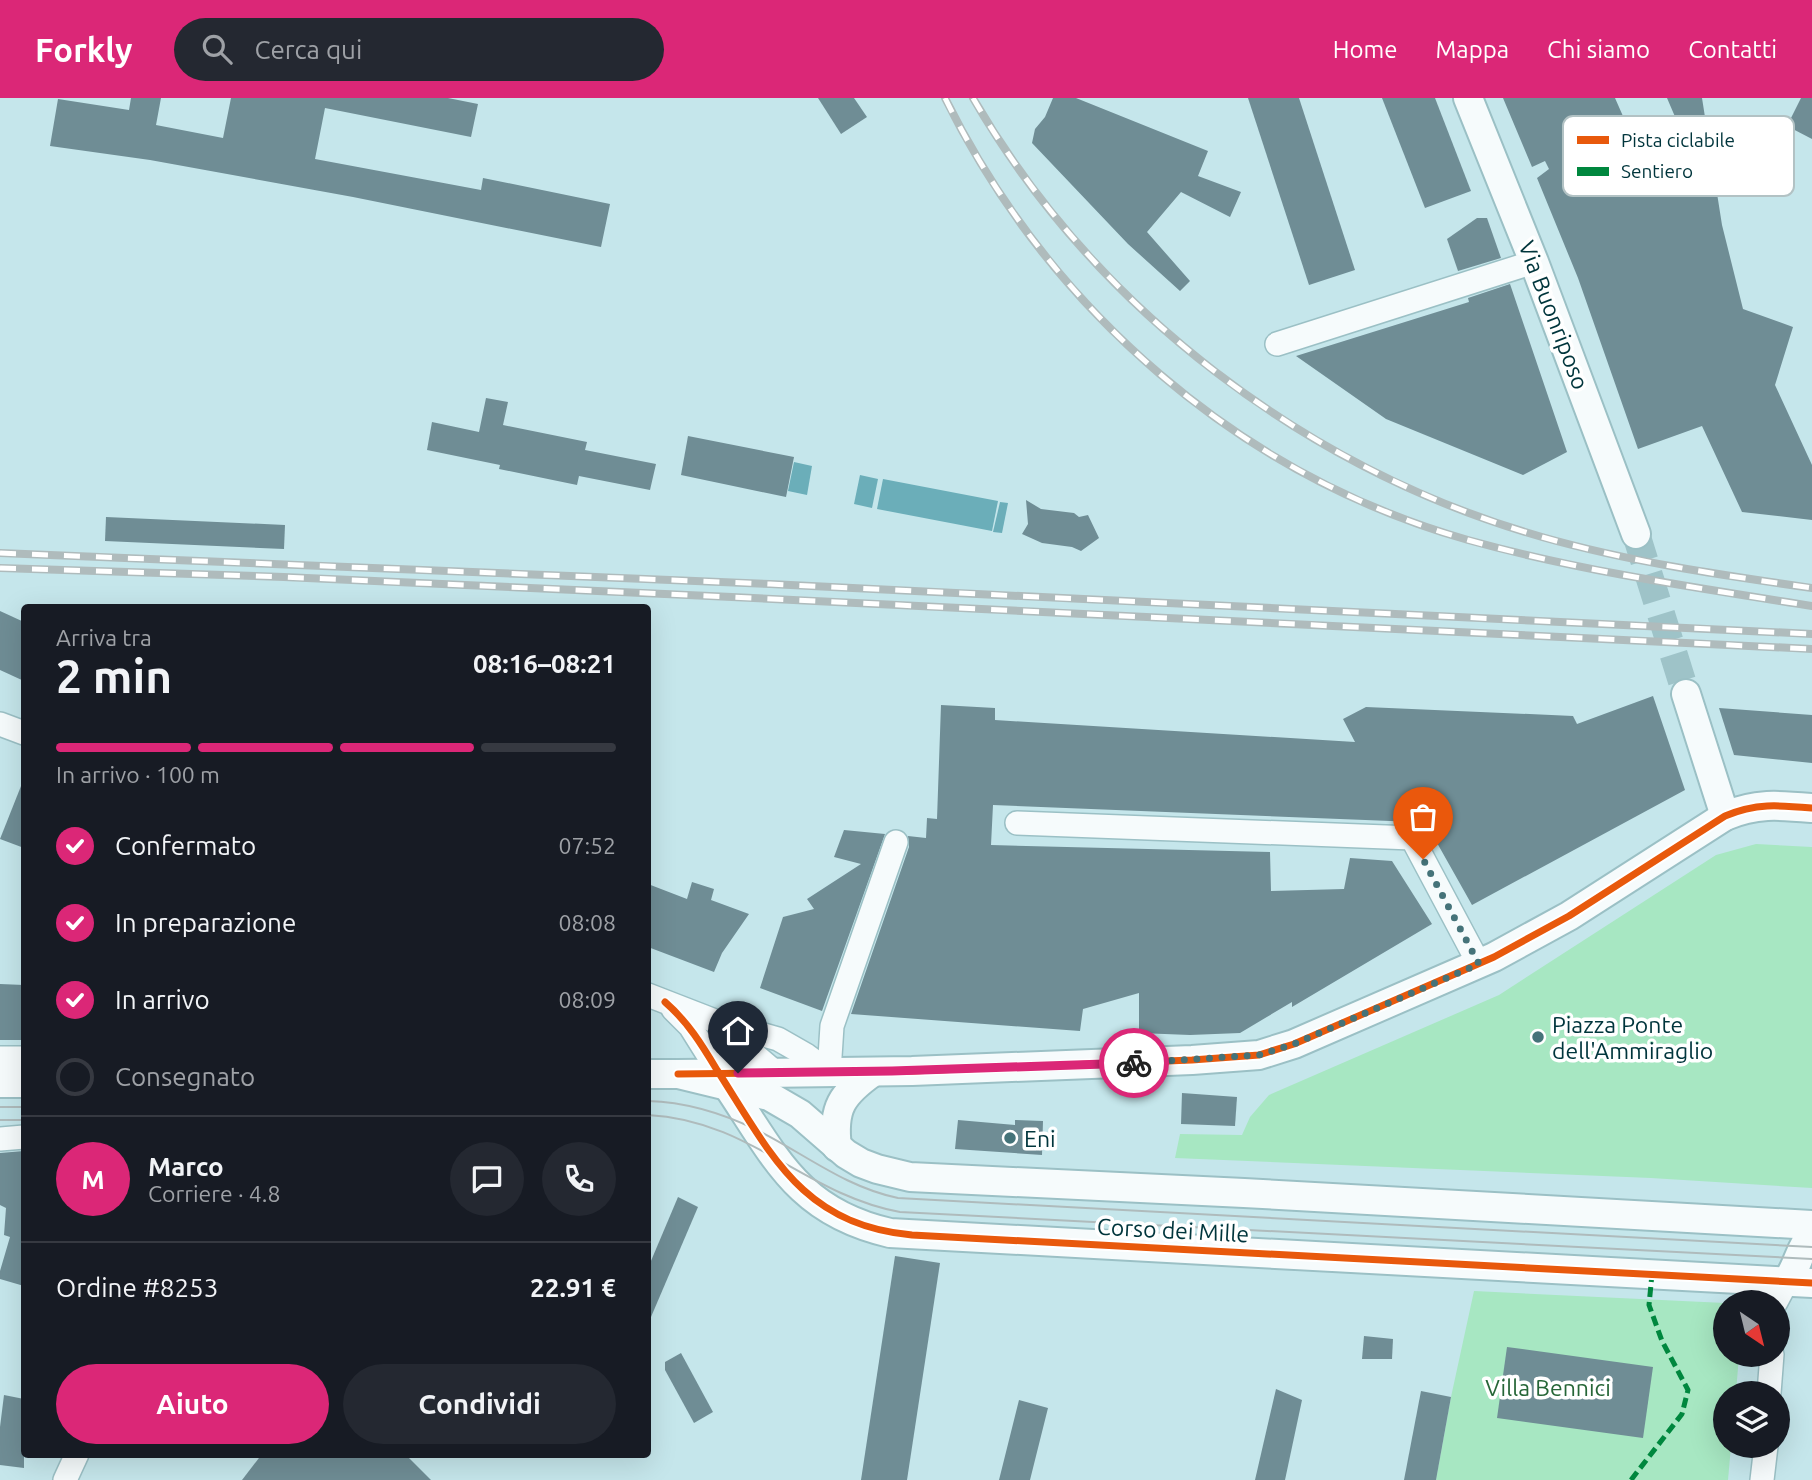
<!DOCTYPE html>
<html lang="it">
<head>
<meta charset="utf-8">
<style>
  :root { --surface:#171b24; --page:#242831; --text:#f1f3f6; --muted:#9ea1a6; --line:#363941; --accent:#db2777 }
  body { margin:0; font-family:Ubuntu,sans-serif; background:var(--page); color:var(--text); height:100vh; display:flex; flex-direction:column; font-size:26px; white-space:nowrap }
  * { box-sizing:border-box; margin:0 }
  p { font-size:23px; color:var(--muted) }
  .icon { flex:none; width:38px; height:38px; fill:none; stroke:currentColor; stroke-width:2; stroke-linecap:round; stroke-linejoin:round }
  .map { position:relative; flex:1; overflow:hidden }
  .sheet { position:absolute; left:21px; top:506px; width:630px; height:854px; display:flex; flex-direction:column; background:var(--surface); border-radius:7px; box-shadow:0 7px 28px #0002 }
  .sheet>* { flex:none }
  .needle { width:46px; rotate:145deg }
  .tools { position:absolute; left:1713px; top:1192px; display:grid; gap:14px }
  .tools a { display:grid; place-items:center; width:77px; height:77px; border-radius:50%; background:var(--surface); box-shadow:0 7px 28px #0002; font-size:35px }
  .pin { position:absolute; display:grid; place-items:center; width:60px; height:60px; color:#fff; margin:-72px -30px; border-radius:50% 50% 50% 0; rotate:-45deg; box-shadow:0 0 7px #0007 }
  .pin .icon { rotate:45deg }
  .courier { position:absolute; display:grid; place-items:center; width:70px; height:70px; margin:-35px; border:5px solid #db2777; border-radius:50%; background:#fff; color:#222; box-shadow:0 2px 9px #0007 }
  .headline em { font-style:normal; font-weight:700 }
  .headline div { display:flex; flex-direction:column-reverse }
  .headline { display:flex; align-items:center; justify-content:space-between; height:119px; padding:0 35px }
  h1 { font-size:46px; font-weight:700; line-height:52px }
  .bar { display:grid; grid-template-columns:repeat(4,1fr); gap:10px 7px; align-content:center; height:84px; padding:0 35px }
  .bar i { height:9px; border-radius:5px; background:var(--line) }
  .bar .active { background:var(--accent) }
  .bar p { grid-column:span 4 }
  .line { display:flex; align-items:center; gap:18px; padding:0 35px; border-top:2px solid var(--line) }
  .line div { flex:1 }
  .round { display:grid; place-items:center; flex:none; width:74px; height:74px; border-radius:37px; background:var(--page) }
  ol { padding:0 35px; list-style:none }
  li { display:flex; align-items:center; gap:21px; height:77px }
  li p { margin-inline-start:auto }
  li .icon { padding:7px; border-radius:50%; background:var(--accent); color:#fff; stroke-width:4 }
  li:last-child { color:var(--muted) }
  li i { width:38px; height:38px; border:4px solid var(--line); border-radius:50% }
  .button { display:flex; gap:14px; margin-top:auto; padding:14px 35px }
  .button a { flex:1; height:80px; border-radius:42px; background:var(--accent); color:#fff; font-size:28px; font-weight:700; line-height:80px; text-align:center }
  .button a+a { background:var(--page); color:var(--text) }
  header { display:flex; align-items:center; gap:42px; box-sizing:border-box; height:98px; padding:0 35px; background:var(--accent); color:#fff }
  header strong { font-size:33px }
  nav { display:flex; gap:38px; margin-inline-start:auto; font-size:24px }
  .search { width:490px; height:63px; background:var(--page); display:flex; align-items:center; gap:18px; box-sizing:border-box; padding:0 24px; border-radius:38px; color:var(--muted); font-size:26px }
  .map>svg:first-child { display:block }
</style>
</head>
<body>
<header>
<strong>Forkly</strong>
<div class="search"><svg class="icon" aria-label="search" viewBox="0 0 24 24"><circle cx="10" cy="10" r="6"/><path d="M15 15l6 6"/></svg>Cerca qui</div>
<nav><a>Home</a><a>Mappa</a><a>Chi siamo</a><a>Contatti</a></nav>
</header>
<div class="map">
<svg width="1812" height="1382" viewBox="0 0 1812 1382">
  <rect width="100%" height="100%" fill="#c5e6eb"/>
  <!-- green -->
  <g fill="#a7e7c2">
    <polygon points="1756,746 1812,749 1812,1090 1651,1080 1175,1060 1180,1036 1242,1037 1250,1019 1269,997 1499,897 1716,757"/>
    <polygon points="1474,1193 1725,1205 1726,1256 1739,1257 1736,1295 1726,1295 1726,1348 1731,1348 1728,1382 1436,1382 1451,1299"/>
  </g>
  <!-- water -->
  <g fill="#6baeb9">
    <polygon points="794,364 812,368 807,397 788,393"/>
    <polygon points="860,377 878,381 872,410 854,406"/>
    <polygon points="883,381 998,403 992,433 877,411"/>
    <polygon points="1000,404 1008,405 1002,435 993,434"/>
  </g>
  <!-- building -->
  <g fill="#6f8d95">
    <polygon points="131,0 161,0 156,27 223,40 231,0 448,0 478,6 471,39 325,10 315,61 481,92 483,80 610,106 601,149 353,99 150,62 50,48 58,1 129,12"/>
    <polygon points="818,0 854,0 867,19 841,36"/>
    <polygon points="1053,0 1076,0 1208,53 1198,78 1241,94 1230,119 1181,94 1147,134 1190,183 1180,193 1128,146 1032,45 1035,31 1045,19"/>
    <polygon points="1248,0 1299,0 1355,172 1309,187"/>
    <polygon points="1382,0 1435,0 1471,93 1425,110"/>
    <polygon points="1503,0 1615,0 1637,50 1682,35 1667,0 1702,0 1722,127 1743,211 1793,229 1775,287 1812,367 1812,422 1742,414 1702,328 1638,351 1578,180 1537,80 1549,71 1545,63 1532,69"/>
    <polygon points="1801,0 1812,0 1812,41 1787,28"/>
    <polygon points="1477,120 1487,120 1501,160 1458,173 1447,141"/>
    <polygon points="1510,186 1567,354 1523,377 1386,321 1296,258 1469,204 1468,200"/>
    <polygon points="486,300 508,304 503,327 587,344 585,352 656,366 650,392 579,378 577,387 499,371 500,367 427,352 432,324 479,334"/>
    <polygon points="688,338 794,359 786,399 681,377"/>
    <polygon points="1026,402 1041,411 1074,415 1079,419 1088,417 1099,440 1081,453 1072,449 1042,445 1022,436 1028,426"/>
    <polygon points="106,419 285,427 284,451 105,443"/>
    <polygon points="0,513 24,524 24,583 0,572"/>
    <polygon points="1653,598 1685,692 1472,807 1423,720 1416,724 993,707 991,747 1270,754 1271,793 1344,791 1350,760 1392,763 1432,826 1292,909 1292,904 1240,935 1190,937 1139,935 1139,895 1083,911 1080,933 851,916 909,749 908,738 926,740 927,720 937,721 941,607 995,610 995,622 1355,644 1343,621 1366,609 1573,618 1577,626"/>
    <polygon points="1719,610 1812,617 1812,665 1734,657"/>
    <polygon points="23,683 24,683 24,750 0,741"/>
    <polygon points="844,732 885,736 822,913 760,890 783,819 814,811 807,801 861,766 834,759"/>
    <polygon points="692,784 714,791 711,802 749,816 722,855 714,874 648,849 648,786 687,801"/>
    <polygon points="0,886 24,887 24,942 0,942"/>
    <polygon points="1182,995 1237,999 1235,1028 1181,1026"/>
    <polygon points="958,1022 1015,1027 1015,1022 1043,1023 1042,1057 955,1051"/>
    <polygon points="24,1053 24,1188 0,1181 0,1173 10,1139 4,1137 6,1110 0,1107 0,1055"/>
    <polygon points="678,1099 698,1109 648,1226 648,1170"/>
    <polygon points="895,1158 940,1165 907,1382 861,1382"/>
    <polygon points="1364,1238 1393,1241 1392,1261 1362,1261"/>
    <polygon points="1507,1249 1653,1269 1643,1340 1497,1320"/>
    <polygon points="681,1255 713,1314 694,1325 665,1272 665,1264"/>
    <polygon points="1276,1291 1302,1302 1285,1382 1255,1382"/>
    <polygon points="1421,1293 1451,1299 1436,1382 1404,1382"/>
    <polygon points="4,1297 24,1301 24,1370 0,1367 0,1329"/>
    <polygon points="1019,1302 1048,1310 1030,1382 999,1382"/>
    <polygon points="262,1356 405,1356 431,1382 242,1382"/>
  </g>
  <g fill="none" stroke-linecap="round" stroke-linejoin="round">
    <!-- tertiary-tunnel -->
    <polyline stroke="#9ec3c8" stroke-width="28" stroke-dasharray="28 14" stroke-linecap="butt" points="1636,436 1686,596"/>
    <defs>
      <g id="minor">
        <polyline points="1277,246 1534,164"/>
        <polyline points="0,626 24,635"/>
        <polyline points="1017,725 1412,740 1479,866"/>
        <polyline points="648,897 715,923 776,975"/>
        <polyline points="673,911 690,928 727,987"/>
        <polyline points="722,925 778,941 806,957 829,974"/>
        <polyline points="0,960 24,960"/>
        <polyline points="829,974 832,928 896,744"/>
        <polyline points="0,1041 24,1039"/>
        <polyline points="1776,1204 1787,1183"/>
        <polyline points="1769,1295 1772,1256"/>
        <polyline points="65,1382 77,1356"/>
        <polyline points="1762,1382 1766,1348"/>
      </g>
      <g id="tertiary">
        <polyline points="1468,0 1534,164 1636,436"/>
        <polyline points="1686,596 1725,718"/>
        <polyline points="648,976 678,976 769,998 800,1016 846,1056 861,1065 877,1071 910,1079 1244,1095 1812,1127"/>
        <path d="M678,976l234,-3 280,-11 67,-5 35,-11 200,-87 75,-41 156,-100c31,-13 53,-11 87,-8"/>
        <polyline points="0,985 24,985"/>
        <path d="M727,987c49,73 71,127 163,148l922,50"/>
        <path d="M837,1049c-5,-39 5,-53 36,-75"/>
        <path d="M1787,1183c11,-15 13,-34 25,-47"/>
      </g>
    </defs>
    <!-- minor casing -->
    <use href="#minor" stroke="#9bc0c5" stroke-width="26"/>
    <!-- tertiary casing -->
    <use href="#tertiary" stroke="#9bc0c5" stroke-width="32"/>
    <!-- minor -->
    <use href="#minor" stroke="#f6fbfc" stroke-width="23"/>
    <!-- tertiary -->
    <use href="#tertiary" stroke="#f6fbfc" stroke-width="28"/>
    <!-- tram -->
    <g stroke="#afbbbc" stroke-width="2">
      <path d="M648,1003c38,1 74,12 109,29 48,24 88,57 141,68l914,49"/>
      <polyline points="0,1009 24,1009"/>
      <path d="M648,1017c102,5 158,80 252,97l912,47"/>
      <polyline points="0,1022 24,1022"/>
    </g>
    <defs>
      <g id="rail">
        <path d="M945,0c105,212 294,377 523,442 112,31 230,48 344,66"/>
        <path d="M973,0c123,212 334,372 569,439 88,25 179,38 270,51"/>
        <polyline points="0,455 770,486 1812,536"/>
        <polyline points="0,470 284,479 732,499 1812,551"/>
      </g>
    </defs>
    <!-- rail casing -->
    <use href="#rail" stroke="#afbbbc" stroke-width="8"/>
    <!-- rail -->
    <use href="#rail" stroke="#fff" stroke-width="5" stroke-dasharray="16" stroke-linecap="butt"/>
    <!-- quiet -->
    <polyline stroke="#00873e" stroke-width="5" stroke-dasharray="10 5" stroke-linecap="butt" points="1631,1382 1682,1316 1688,1292 1662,1243 1649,1207 1652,1176"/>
    <defs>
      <g id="cycleway">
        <path d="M665,904c23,20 37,43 52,68 54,84 85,155 195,165l900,48"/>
        <path d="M678,976l234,-3 280,-11 67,-5 35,-11 200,-87 75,-41 156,-100c31,-13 53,-11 87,-8"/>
      </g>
    </defs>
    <!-- cycleway casing -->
    <use href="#cycleway" stroke="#fff" stroke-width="11"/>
    <!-- cycleway -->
    <use href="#cycleway" stroke="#e8590c" stroke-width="7"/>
  </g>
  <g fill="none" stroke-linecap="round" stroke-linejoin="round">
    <!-- done -->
    <polyline stroke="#457379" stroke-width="7" stroke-dasharray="0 12.6" points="1134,965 1259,957 1294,946 1479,866 1423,761"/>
    <!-- route -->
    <polyline stroke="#db2777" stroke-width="9" points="738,975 892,973 1134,965"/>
  </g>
  <!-- markers -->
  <g fill="#457379" stroke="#fff" stroke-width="2.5">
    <circle cx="1538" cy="939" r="7"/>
    <circle cx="1010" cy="1040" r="7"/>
  </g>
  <g text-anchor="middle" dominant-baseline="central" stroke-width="7" stroke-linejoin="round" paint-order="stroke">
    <!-- street labels -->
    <g font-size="23" fill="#00353c" stroke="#fff">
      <text transform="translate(1554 217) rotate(69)">Via Buonriposo</text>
      <text transform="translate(1173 1132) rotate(3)">Corso dei Mille</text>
    </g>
    <!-- poi labels -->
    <g font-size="23" fill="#00353c" stroke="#fff" text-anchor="start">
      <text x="1552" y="926">Piazza Ponte<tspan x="1552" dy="26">dell'Ammiraglio</tspan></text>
      <text x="1024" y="1040">Eni</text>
    </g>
    <!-- park labels -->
    <g font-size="23" fill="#266637" stroke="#fff">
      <text x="1548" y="1289">Villa Bennici</text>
    </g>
  </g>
  <!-- legend -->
  <rect x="1563" y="18" width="231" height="80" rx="10" fill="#fff" stroke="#b2c2c4" stroke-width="2"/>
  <rect x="1577" y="38" width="32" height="8" fill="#e8590c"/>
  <rect x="1577" y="69" width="32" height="9" fill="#00873e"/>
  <g font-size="19" fill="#00353c">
    <text x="1621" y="49">Pista ciclabile</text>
    <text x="1621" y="80">Sentiero</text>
  </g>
</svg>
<div class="tools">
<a><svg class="needle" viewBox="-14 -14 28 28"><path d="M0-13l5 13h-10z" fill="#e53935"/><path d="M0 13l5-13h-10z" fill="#9ea1a6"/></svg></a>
<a><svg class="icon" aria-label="layers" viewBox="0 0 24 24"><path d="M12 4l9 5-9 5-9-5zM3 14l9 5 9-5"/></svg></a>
</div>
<div class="pin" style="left:1423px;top:761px;background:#ea580c"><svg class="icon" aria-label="bag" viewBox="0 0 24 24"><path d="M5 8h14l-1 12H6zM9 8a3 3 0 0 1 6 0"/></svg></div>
<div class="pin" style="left:738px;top:975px;background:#1f2937"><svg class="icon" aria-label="home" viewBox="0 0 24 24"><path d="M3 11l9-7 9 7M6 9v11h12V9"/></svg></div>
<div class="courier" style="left:1134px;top:965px"><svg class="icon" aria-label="bike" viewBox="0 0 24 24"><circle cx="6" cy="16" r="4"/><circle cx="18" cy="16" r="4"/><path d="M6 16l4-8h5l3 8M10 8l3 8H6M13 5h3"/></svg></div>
<section class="sheet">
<div class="headline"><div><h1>2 min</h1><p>Arriva tra</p></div><em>08:16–08:21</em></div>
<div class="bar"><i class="active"></i><i class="active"></i><i class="active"></i><i></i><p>In arrivo · 100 m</p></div>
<ol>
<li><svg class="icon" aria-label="check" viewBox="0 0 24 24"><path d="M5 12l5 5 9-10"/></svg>Confermato<p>07:52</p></li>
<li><svg class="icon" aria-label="check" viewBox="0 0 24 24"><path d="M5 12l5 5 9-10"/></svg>In preparazione<p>08:08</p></li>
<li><svg class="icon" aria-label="check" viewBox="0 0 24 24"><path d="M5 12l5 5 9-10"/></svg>In arrivo<p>08:09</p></li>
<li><i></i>Consegnato</li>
</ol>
<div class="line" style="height:126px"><b class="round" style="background:var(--accent);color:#fff">M</b><div><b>Marco</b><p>Corriere · 4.8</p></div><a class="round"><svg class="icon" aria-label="chat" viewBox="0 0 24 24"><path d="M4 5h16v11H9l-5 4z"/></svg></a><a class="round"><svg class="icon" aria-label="phone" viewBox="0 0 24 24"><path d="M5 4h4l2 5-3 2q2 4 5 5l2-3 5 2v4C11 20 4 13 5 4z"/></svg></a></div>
<div class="line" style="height:91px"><div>Ordine #8253</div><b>22.91 €</b></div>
<div class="button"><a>Aiuto</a><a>Condividi</a></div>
</section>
</div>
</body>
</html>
